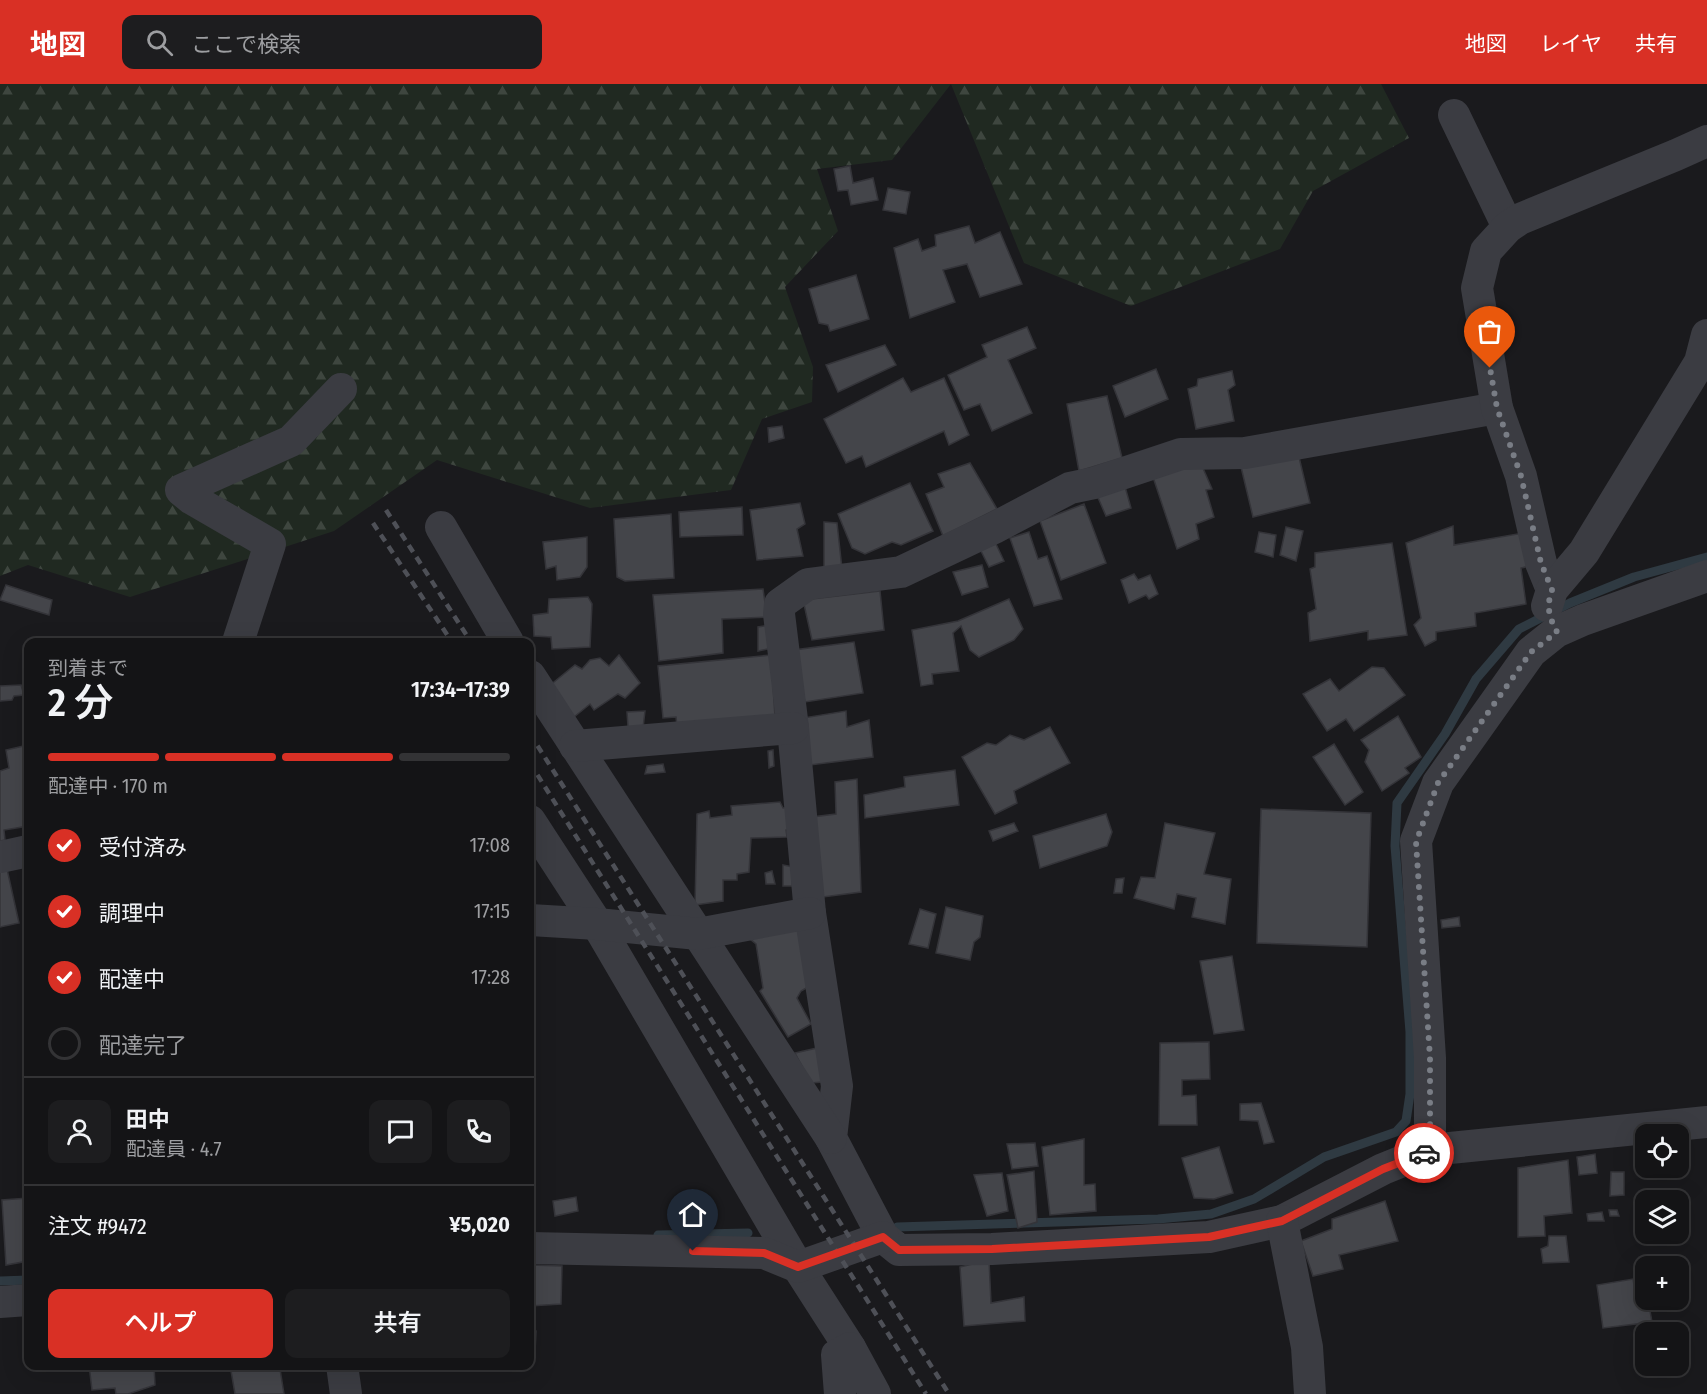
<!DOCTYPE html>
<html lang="ja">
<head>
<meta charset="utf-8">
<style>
  :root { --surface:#141416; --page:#1d1d1f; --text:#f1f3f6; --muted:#9d9ea1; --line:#333335; --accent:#d93025 }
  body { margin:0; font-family:"Fira Sans Condensed","Noto Sans JP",sans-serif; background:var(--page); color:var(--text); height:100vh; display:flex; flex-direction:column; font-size:22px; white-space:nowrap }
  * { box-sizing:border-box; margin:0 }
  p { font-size:20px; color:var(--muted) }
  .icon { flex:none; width:33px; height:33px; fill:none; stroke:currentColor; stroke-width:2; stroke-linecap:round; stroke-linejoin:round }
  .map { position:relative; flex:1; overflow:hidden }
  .drawer { position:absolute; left:24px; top:554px; width:510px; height:732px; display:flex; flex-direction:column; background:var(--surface); border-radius:12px; box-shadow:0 6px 24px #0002,0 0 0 2px var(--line) }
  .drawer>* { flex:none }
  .controls { position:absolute; left:1635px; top:1040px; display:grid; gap:12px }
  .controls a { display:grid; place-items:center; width:54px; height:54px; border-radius:12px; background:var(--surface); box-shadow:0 6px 24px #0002,0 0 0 2px var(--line); font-size:30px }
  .pin { position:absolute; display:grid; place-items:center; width:51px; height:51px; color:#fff; margin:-62px -26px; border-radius:50% 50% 50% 0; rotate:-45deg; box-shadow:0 0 6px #0007 }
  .pin .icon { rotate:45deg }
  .courier { position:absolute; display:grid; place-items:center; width:60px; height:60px; margin:-30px; border:4px solid #d93025; border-radius:50%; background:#fff; color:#222; box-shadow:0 2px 8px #0007 }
  .overview em { font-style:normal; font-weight:600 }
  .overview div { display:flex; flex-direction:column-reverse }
  .overview { display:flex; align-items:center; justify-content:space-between; height:102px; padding:0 24px }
  h1 { font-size:39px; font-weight:600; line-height:45px }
  .bar { display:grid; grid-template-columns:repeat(4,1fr); gap:9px 6px; align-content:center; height:72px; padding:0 24px }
  .bar i { height:8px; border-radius:4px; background:var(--line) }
  .bar .selected { background:var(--accent) }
  .bar p { grid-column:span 4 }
  .line { display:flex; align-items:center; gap:15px; padding:0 24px; border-top:2px solid var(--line) }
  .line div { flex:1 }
  .round { display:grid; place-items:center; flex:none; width:63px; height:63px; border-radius:12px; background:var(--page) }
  ol { padding:0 24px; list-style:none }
  li { display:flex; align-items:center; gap:18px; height:66px }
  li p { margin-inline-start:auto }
  li .icon { padding:6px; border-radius:50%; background:var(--accent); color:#fff; stroke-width:4 }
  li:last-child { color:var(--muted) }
  li i { width:33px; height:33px; border:3px solid var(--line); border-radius:50% }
  .primary-button { display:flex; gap:12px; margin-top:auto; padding:12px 24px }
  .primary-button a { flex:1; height:69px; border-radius:12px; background:var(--accent); color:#fff; font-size:24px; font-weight:600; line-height:69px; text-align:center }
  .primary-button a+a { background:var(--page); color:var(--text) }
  header { display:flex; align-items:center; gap:36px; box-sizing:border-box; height:84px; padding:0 30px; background:var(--accent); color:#fff }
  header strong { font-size:28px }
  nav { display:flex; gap:33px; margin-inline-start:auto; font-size:21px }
  .search { width:420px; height:54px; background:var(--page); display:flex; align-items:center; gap:15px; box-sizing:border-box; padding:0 21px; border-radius:12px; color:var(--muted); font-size:22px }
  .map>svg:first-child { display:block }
</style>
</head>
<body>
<header>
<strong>地図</strong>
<div class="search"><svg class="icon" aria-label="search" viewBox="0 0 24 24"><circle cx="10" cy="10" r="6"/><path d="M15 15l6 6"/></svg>ここで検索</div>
<nav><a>地図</a><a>レイヤ</a><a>共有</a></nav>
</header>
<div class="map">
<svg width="1707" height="1310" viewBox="0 0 1707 1310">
  <defs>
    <pattern id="forest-firs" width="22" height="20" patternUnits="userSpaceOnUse" patternTransform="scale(1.5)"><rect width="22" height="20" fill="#202921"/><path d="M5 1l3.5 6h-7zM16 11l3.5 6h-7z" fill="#3e463f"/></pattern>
  </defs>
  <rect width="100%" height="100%" fill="#1a1a1d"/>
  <!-- forest -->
  <polygon fill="url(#forest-firs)" points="0,0 1381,0 1409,54 1313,107 1280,165 1131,222 1024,179 951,0 892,76 817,85 838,147 785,203 813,283 812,318 762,335 731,406 590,424 437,376 334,447 130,513 28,481 0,492"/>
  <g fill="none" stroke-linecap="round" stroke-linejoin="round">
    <!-- stream -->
    <g stroke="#2f3a42" stroke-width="9">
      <polyline points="897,1143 1158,1135 1211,1130 1254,1115 1324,1073 1396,1048 1406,1037 1410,1010 1410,948 1395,762 1397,719 1445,650 1476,595 1519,545 1570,519 1634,493 1707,473"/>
      <polyline points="658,1151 748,1149"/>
      <polyline points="0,1197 28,1196"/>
    </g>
  </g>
  <!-- building -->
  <g fill="#44454a" stroke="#343439" stroke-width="1.5">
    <polygon points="850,82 853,99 873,94 878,116 851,121 848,106 838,107 834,85"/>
    <polygon points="888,104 910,108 906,130 883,126"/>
    <polygon points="969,142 975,159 1000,148 1022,200 980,213 967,180 943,186 955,218 910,234 894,164 918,155 922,167 936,162 935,151"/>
    <polygon points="856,191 869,235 830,247 828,241 819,239 809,205"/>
    <polygon points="1027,243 1036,264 1008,276 1032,329 992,347 980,320 964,326 948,291 987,273 982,261"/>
    <polygon points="885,261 896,281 838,308 826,281"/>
    <polygon points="1156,285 1168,315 1125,333 1113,302"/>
    <polygon points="1232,287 1235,301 1228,306 1234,337 1196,345 1188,305 1197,302 1198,295"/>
    <polygon points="903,294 911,308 944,294 969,351 949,361 944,347 866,383 862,372 846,379 824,335"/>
    <polygon points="1107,312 1122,374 1079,387 1067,320"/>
    <polygon points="782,342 784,354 769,358 768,344"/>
    <polygon points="1298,369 1310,419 1253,433 1241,383"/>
    <polygon points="1199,375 1212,405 1206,406 1214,433 1196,440 1199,455 1177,465 1151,387"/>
    <polygon points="970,379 997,425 943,452 926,410 944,403 938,390"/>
    <polygon points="910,399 933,447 901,461 892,458 865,470 852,464 838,430"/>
    <polygon points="1124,399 1131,424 1106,432 1096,409"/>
    <polygon points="800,419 805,440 797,445 803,472 757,476 750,426"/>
    <polygon points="1084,420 1106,479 1061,496 1040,437"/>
    <polygon points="742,423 743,451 680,453 679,428"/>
    <polygon points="671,430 674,494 625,497 617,493 614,435"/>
    <polygon points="824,438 837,439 842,485 824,485"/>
    <polygon points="1453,442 1454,461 1523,449 1530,482 1521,484 1526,520 1475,529 1476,542 1436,548 1436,556 1425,562 1414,541 1421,534 1406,459"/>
    <polygon points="1286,443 1303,447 1296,477 1280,471"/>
    <polygon points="1029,448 1038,475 1047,472 1062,515 1034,522 1010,454"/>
    <polygon points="1259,448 1276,451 1273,473 1255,468"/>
    <polygon points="587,453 587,483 580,493 557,496 556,482 546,485 543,458"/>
    <polygon points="1392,459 1407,551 1368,556 1368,547 1310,557 1308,529 1316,525 1310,485 1315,483 1315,469"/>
    <polygon points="996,460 1004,477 989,483 980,465"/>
    <polygon points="982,481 988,503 962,511 953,488"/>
    <polygon points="1134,490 1138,496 1150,491 1158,510 1149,515 1146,511 1129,519 1121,496"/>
    <polygon points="6,501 52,516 49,531 0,516"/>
    <polygon points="763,505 767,533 722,535 723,569 659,577 653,511"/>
    <polygon points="880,507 884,546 812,556 803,516"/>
    <polygon points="588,513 592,520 590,563 552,565 551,553 534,552 533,531 548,529 549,515"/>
    <polygon points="1009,515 1023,545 1014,556 979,573 970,566 961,542 953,549 959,587 932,590 933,600 921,602 912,546 958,537"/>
    <polygon points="770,541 772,564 758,567 758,543"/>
    <polygon points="854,558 863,609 805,618 794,566"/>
    <polygon points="619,571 640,599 625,614 618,610 594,626 590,620 574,633 549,602 575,581 582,585 590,576 600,574 609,582"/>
    <polygon points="771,571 775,633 677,643 676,633 663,634 658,582"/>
    <polygon points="1372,583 1384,584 1405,611 1354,647 1346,635 1327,647 1303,610 1330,595 1339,607"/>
    <polygon points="21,601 24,611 14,612 12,616 0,617 0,602"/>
    <polygon points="645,627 643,644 628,643 627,628"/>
    <polygon points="846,627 847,643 869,636 873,673 810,681 803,634"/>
    <polygon points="1398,632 1421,673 1405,684 1409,689 1382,707 1365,678 1369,666 1361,656"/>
    <polygon points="1050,643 1070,679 1014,707 1017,719 995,730 962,673 987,659 996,661 1010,651 1024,656"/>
    <polygon points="1334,660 1363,708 1345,721 1313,673"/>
    <polygon points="28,661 28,742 4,746 5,756 0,757 0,687 9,684 6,666"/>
    <polygon points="773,666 774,682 769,684 768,667"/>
    <polygon points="663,680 665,688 645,690 647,682"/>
    <polygon points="955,686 959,721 865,734 864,711 905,703 904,693"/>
    <polygon points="857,695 861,808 823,813 812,733 836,730 835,698"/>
    <polygon points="780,718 783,724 790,723 792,744 786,746 787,753 751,754 749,788 737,790 737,796 723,796 723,817 695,821 697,730 709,727 710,734 732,731 731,722"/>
    <polygon points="1261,725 1371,729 1367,863 1257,859"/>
    <polygon points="1106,730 1112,748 1107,762 1040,784 1033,752"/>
    <polygon points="1014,739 1018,747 993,757 989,747"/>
    <polygon points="1165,739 1215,749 1204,790 1231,795 1225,840 1192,833 1196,814 1177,810 1174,825 1134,814 1141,793 1155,794"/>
    <polygon points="783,781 794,783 792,802 783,802"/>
    <polygon points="7,785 19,839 0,843 0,786"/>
    <polygon points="772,787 775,800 766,800 765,789"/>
    <polygon points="1124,794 1122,809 1114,809 1116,795"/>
    <polygon points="946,823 983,832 980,853 974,858 970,876 936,869"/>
    <polygon points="920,825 936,830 928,864 909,860"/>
    <polygon points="1459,833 1460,842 1442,844 1441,836"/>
    <polygon points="801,839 808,903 801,907 797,914 811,940 788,953 760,907 763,904 756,860 750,855"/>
    <polygon points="1232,872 1244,946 1214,950 1200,877"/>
    <polygon points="1209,958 1210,995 1182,996 1182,1012 1196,1011 1197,1041 1159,1041 1160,959"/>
    <polygon points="817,964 822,998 811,999 795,969"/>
    <polygon points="1261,1019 1274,1058 1264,1060 1258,1037 1240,1036 1240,1020"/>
    <polygon points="1084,1055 1084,1101 1095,1100 1096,1127 1050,1131 1042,1063"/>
    <polygon points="1035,1059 1038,1082 1012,1085 1007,1060"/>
    <polygon points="1219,1063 1233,1109 1214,1115 1194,1114 1182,1074"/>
    <polygon points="1595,1070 1597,1089 1579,1091 1577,1073"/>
    <polygon points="1568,1076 1572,1129 1544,1132 1545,1152 1518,1153 1518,1084"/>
    <polygon points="1034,1087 1037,1138 1018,1144 1007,1091"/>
    <polygon points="1611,1088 1624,1088 1624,1111 1610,1112"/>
    <polygon points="1002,1089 1008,1127 987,1132 974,1091"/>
    <polygon points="576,1113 578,1127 555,1132 553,1117"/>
    <polygon points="28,1114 28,1177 6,1181 2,1116"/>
    <polygon points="1385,1117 1398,1157 1339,1171 1343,1185 1313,1192 1301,1157 1332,1145 1332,1135"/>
    <polygon points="1609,1126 1617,1126 1619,1132 1610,1132"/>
    <polygon points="1602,1128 1604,1137 1588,1137 1587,1130"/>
    <polygon points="1549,1152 1566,1152 1569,1178 1543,1179 1541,1165 1548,1162"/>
    <polygon points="989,1176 991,1219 1024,1213 1025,1237 964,1242 960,1183"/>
    <polygon points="530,1181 562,1182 561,1220 530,1222"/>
    <polygon points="1633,1195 1638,1223 1649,1221 1652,1238 1603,1244 1597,1201"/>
    <polygon points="530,1244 536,1247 535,1268 530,1268"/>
    <polygon points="89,1281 154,1281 155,1301 128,1310 116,1310 115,1304 92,1306"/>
    <polygon points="230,1281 291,1281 291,1282 280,1285 284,1310 235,1310"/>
  </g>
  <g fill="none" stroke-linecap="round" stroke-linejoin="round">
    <!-- minor -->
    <g stroke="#3b3c42" stroke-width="32">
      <polyline points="1454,31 1508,143"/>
      <polyline points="1497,324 1245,369 1181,370 1094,399 1070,404 994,444 901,488 808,500 780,520 779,530 793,644 810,829 837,1002 831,1054 883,1153 899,1166 992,1165 1209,1153 1282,1137 1383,1085 1430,1066 1707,1038"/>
      <polyline points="441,443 508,558"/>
      <polyline points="1552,506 1541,479 1521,392 1497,324 1477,204 1486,167 1508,143 1520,135 1676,71 1707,57"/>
      <polyline points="1547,522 1552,506 1584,468 1700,278 1707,251"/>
      <polyline points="238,558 270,460 192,415 181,406 291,357 341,305"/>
      <polyline points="530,592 831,1054"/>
      <polyline points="575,662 793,644"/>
      <polyline points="530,737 597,840 798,1183 850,1264"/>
      <polyline points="0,773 28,767"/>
      <polyline points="530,836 597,840 698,850 810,829"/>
      <polyline points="1430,1066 1430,974 1416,757 1438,699 1531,568 1556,548 1583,536 1707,492"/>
      <polyline points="1282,1137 1307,1263 1310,1310"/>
      <polyline points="530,1164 764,1169 798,1183 883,1153"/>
      <polyline points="0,1218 28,1216"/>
      <polyline points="342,1281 346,1310"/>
      <polyline points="840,1310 837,1271 850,1264 875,1310"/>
    </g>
    <!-- rail -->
    <g stroke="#4e5057" stroke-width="4.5" stroke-dasharray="8 6" stroke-linecap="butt">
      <polyline points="386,426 471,558"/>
      <polyline points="373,439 452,558"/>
      <polyline points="530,650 949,1310"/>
      <polyline points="530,679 926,1310"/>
    </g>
  </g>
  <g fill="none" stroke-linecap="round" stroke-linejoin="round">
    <!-- done -->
    <path stroke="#797d85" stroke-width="6" stroke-dasharray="0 10.8" d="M1424,1069l6,-3v-92l-14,-216 22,-59 93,-131 26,-20c-8,-15 -11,-25 -5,-42l-11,-27 -20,-87 -24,-68 -7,-40"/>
    <!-- route -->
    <polyline stroke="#d93025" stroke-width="8" points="693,1167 764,1169 798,1183 883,1153 899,1166 992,1165 1209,1153 1282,1137 1383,1085 1424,1069"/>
  </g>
</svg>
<div class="controls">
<a><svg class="icon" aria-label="locate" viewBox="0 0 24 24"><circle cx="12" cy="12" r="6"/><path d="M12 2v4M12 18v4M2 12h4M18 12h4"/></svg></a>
<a><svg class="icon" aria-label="layers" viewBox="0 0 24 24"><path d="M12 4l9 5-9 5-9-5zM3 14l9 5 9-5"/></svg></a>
<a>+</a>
<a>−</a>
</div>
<div class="pin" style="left:1490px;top:284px;background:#ea580c"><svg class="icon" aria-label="bag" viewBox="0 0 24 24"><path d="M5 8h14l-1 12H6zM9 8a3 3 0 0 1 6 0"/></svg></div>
<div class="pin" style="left:693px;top:1167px;background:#1f2937"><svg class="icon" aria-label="home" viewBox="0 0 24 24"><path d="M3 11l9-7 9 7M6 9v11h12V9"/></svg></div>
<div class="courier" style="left:1424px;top:1069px"><svg class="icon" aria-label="car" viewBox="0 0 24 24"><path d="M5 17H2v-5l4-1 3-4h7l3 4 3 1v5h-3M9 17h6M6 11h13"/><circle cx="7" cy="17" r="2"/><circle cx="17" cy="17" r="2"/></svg></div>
<section class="drawer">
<div class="overview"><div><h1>2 分</h1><p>到着まで</p></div><em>17:34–17:39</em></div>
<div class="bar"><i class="selected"></i><i class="selected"></i><i class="selected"></i><i></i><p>配達中 · 170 m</p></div>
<ol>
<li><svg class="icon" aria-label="check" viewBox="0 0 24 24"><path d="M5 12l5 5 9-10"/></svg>受付済み<p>17:08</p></li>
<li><svg class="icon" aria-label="check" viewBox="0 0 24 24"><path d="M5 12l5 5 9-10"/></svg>調理中<p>17:15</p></li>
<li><svg class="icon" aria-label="check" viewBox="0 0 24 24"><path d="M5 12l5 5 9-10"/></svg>配達中<p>17:28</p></li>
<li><i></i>配達完了</li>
</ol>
<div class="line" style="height:108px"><a class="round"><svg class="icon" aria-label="person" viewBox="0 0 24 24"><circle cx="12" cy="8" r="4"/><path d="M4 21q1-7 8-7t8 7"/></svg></a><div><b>田中</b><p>配達員 · 4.7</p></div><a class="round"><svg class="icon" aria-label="chat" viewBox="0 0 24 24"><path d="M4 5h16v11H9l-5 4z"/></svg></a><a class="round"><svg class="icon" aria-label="phone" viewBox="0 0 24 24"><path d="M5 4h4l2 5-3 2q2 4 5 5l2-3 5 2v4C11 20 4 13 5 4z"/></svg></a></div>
<div class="line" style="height:78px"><div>注文 #9472</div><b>¥5,020</b></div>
<div class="primary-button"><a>ヘルプ</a><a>共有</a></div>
</section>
</div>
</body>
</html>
